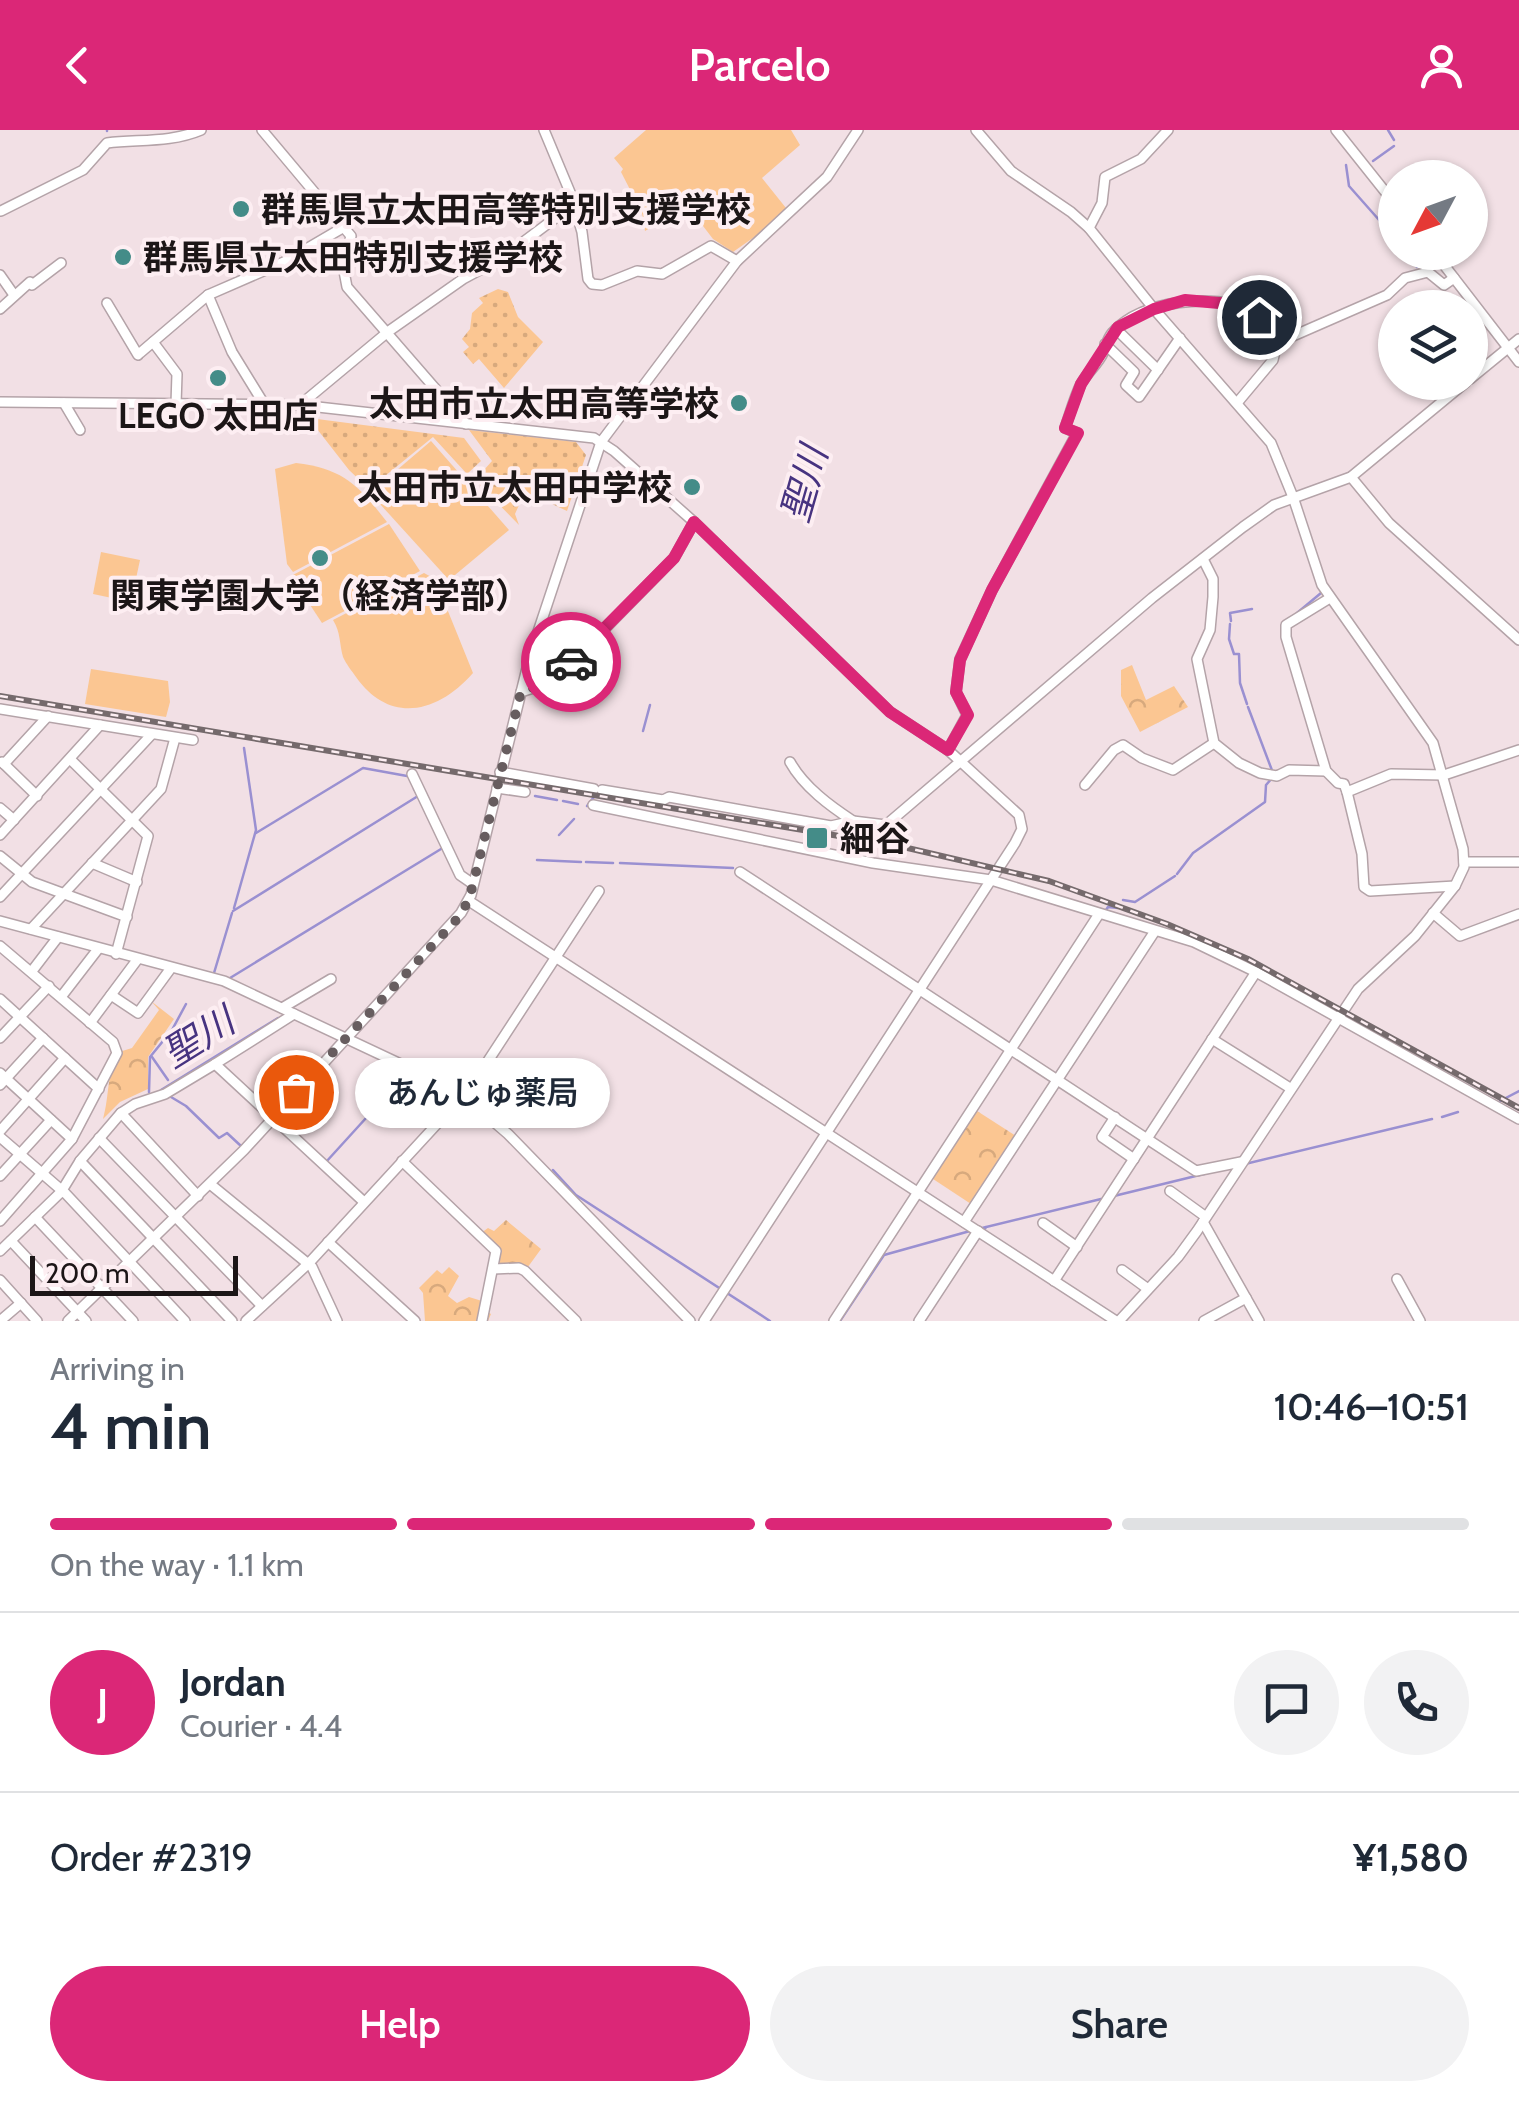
<!DOCTYPE html>
<html lang="en">
<head>
<meta charset="utf-8">
<style>
  :root { --surface:#fff; --page:#f2f2f3; --text:#1f2937; --muted:#747a83; --line:#e0e1e3; --accent:#db2777 }
  body { margin:0; font-family:Cabin,"Noto Sans JP",sans-serif; background:var(--page); color:var(--text); height:100vh; display:flex; flex-direction:column; font-size:38px; white-space:nowrap }
  * { box-sizing:border-box; margin:0 }
  p { font-size:32px; color:var(--muted) }
  .icon { flex:none; width:55px; height:55px; fill:none; stroke:currentColor; stroke-width:2; stroke-linecap:round; stroke-linejoin:round }
  .map { position:relative; height:1191px; overflow:hidden }
  .side { display:flex; flex-direction:column; background:var(--surface); flex:1 }
  .side>* { flex:none }
  .needle { width:65px; rotate:229deg }
  .fabs { position:absolute; left:1378px; top:30px; display:grid; gap:20px }
  .fabs a { display:grid; place-items:center; width:110px; height:110px; border-radius:50%; background:var(--surface); box-shadow:0 2px 8px #0004; font-size:50px }
  .scale { position:absolute; left:30px; bottom:25px; width:208px; box-sizing:border-box; padding-left:10px; border:5px solid #1c1617; border-top:0; font-size:28px; line-height:35px; white-space:nowrap; color:#1c1617; -webkit-text-stroke:8px #fdeef2; paint-order:stroke }
  .pin { position:absolute; display:grid; place-items:center; width:85px; height:85px; color:#fff; margin:-42px; border:5px solid #fff; border-radius:50%; box-shadow:0 2px 10px #0007 }
  .courier { position:absolute; display:grid; place-items:center; width:100px; height:100px; margin:-50px; border:8px solid #db2777; border-radius:50%; background:#fff; color:#222; box-shadow:0 2px 12px #0007 }
  .bubble { position:absolute; height:70px; border-radius:35px; background:var(--surface); box-shadow:0 2px 8px #0004; font-size:32px; font-weight:600; line-height:70px; text-align:center }
  .summary em { font-style:normal; font-weight:600 }
  .summary div { display:flex; flex-direction:column-reverse }
  .summary { display:flex; align-items:center; justify-content:space-between; height:170px; padding:0 50px }
  h1 { font-size:65px; font-weight:600; line-height:75px }
  .bar { display:grid; grid-template-columns:repeat(4,1fr); gap:15px 10px; align-content:center; height:120px; padding:0 50px }
  .bar i { height:12px; border-radius:8px; background:var(--line) }
  .bar .on { background:var(--accent) }
  .bar p { grid-column:span 4 }
  .line { display:flex; align-items:center; gap:25px; padding:0 50px; border-top:2px solid var(--line) }
  .line div { flex:1 }
  .round { display:grid; place-items:center; flex:none; width:105px; height:105px; border-radius:52px; background:var(--page) }
  .cta { display:flex; gap:20px; margin-top:auto; padding:20px 50px }
  .cta a { flex:1; height:115px; border-radius:60px; background:var(--accent); color:#fff; font-size:40px; font-weight:600; line-height:115px; text-align:center }
  .cta a+a { background:var(--page); color:var(--text) }
  header { display:flex; justify-content:space-between; align-items:center; height:130px; padding:0 50px; background:var(--accent); color:#fff; font-size:45px; font-weight:600 }
  .map>svg:first-child { display:block }
</style>
</head>
<body>
<header><svg class="icon" aria-label="back" viewBox="0 0 24 24"><path d="M15 5l-7 7 7 7"/></svg>Parcelo<svg class="icon" aria-label="person" viewBox="0 0 24 24"><circle cx="12" cy="8" r="4"/><path d="M4 21q1-7 8-7t8 7"/></svg></header>
<div class="map">
<svg width="1519" height="1191" viewBox="0 0 1519 1191">
  <defs>
    <pattern id="grass-dots" width="8" height="8" patternUnits="userSpaceOnUse" patternTransform="scale(2.5)"><rect width="8" height="8" fill="#fbc692"/><path d="M2 2h.1M6 6h.1" fill="none" stroke="#d7a97d" stroke-width="1.8" stroke-linecap="round"/></pattern>
    <pattern id="forest-crowns" width="20" height="18" patternUnits="userSpaceOnUse" patternTransform="scale(2.5)"><rect width="20" height="18" fill="#fbc692"/><path d="M2 6a3 3 0 1 1 6 0M12 15a3 3 0 1 1 6 0" fill="none" stroke="#d7a97d"/></pattern>
  </defs>
  <rect width="100%" height="100%" fill="#f2e0e5"/>
  <!-- grass -->
  <g fill="url(#grass-dots)">
    <polygon points="498,159 508,162 518,187 543,212 504,258 479,229 473,234 463,222 469,217 462,209 470,199 472,183 483,173 479,168"/>
    <polygon points="317,289 464,308 481,331 467,344 433,307 369,359 349,340 310,290"/>
    <polygon points="469,300 576,312 586,325 567,381 537,367 523,366 515,384 519,395 475,350 492,331"/>
  </g>
  <!-- forest -->
  <g fill="url(#forest-crowns)">
    <polygon points="1132,535 1146,570 1174,556 1188,577 1140,602 1121,566 1121,540"/>
    <path d="M151,871l23,18 -26,38v32l-28,13 -17,17c7,-25 3,-45 16,-67l13,-4 27,-38z"/>
    <polygon points="974,979 1016,1006 971,1074 930,1047"/>
    <polygon points="506,1090 541,1119 525,1141 503,1138 496,1133 495,1121 481,1103 488,1098 494,1101"/>
    <polygon points="449,1137 459,1146 448,1166 457,1173 469,1167 482,1171 484,1180 491,1184 488,1191 425,1191 423,1163 419,1158 437,1140 442,1144"/>
  </g>
  <!-- garden -->
  <g fill="#fbc692">
    <polygon points="646,0 791,0 800,15 762,48 786,78 760,103 733,122 713,109 690,79 669,96 660,92 645,101 642,83 621,42 623,39 614,28"/>
    <polygon points="431,311 509,400 449,450 370,363"/>
    <path d="M296,333c48,6 62,22 91,59l-94,50 -6,-8 -12,-95z"/>
    <polygon points="389,394 420,441 322,493 291,446"/>
    <polygon points="101,422 140,430 131,472 93,464"/>
    <path d="M424,443l11,6 38,94c-35,40 -83,52 -117,4 -4,-6 -10,-13 -13,-20 -4,-14 -2,-24 -10,-37z"/>
    <polygon points="91,539 168,551 170,572 166,587 85,574"/>
  </g>
  <g fill="none" stroke-linecap="round" stroke-linejoin="round">
    <!-- stream -->
    <g stroke="#9a90d1" stroke-width="2.5">
      <polyline points="107,0 107,1"/>
      <polyline points="1388,0 1394,10"/>
      <polyline points="1373,31 1394,16"/>
      <polyline points="1346,35 1349,56 1395,108"/>
      <polyline points="1406,122 1417,137"/>
      <polyline points="1297,483 1321,463"/>
      <polyline points="1231,491 1230,483 1252,479"/>
      <polyline points="1230,494 1229,509 1234,524 1239,524 1240,553 1247,574"/>
      <polyline points="1248,577 1273,643"/>
      <polyline points="643,601 650,575"/>
      <polyline points="414,659 420,668"/>
      <polyline points="535,666 557,670"/>
      <polyline points="563,671 578,674"/>
      <polyline points="587,676 597,663"/>
      <polyline points="256,703 363,638 407,646"/>
      <polyline points="559,705 574,689"/>
      <polyline points="537,730 581,732"/>
      <polyline points="586,732 613,733"/>
      <polyline points="620,733 733,738"/>
      <polyline points="1177,744 1193,723 1265,672 1266,655 1273,647"/>
      <polyline points="1123,770 1135,772 1175,746"/>
      <polyline points="234,778 256,700 244,618"/>
      <polyline points="1106,780 1108,777 1118,778"/>
      <polyline points="233,781 418,666"/>
      <polyline points="214,843 232,783"/>
      <polyline points="230,848 441,719"/>
      <polyline points="152,927 168,950"/>
      <polyline points="161,960 278,888"/>
      <polyline points="149,962 150,927 172,900 186,874"/>
      <polyline points="171,967 186,976 219,1008 227,1003 241,1016"/>
      <polyline points="1500,971 1519,961"/>
      <polyline points="1442,987 1458,982"/>
      <polyline points="326,1032 407,943"/>
      <polyline points="1245,1034 1432,989"/>
      <polyline points="553,1040 576,1065 770,1191"/>
      <polyline points="1114,1066 1208,1043"/>
      <polyline points="978,1099 1101,1069"/>
      <polyline points="974,1115 986,1097"/>
      <polyline points="840,1191 884,1125 970,1101"/>
    </g>
    <defs>
      <g id="minor">
        <polyline points="262,0 351,106 343,136 347,157 466,294"/>
        <polyline points="544,0 572,67 582,102 588,149 592,154 602,155 637,141 662,144 711,116 737,131"/>
        <polyline points="976,0 1011,41 1071,82 1089,98 1154,179 1271,313 1293,367 1322,455 1433,613 1463,719 1464,737 1455,756 1415,806 1358,859 1197,1101 1178,1127 1119,1191"/>
        <polyline points="1336,0 1395,74"/>
        <path d="M1,81l82,-41 24,-27c32,-4 63,0 94,-13"/>
        <polyline points="1089,98 1102,73 1105,47 1141,29 1168,0"/>
        <polyline points="1434,122 1519,232"/>
        <polyline points="0,145 14,165"/>
        <polyline points="208,165 232,222 264,274"/>
        <polyline points="107,173 138,225"/>
        <polyline points="0,179 30,152 32,155 61,133"/>
        <polyline points="1116,199 1158,240"/>
        <polyline points="153,212 177,244 176,274"/>
        <polyline points="1105,214 1134,242 1126,255 1139,267 1180,208"/>
        <polyline points="140,223 208,165 284,132 344,97"/>
        <polyline points="1470,249 1519,209"/>
        <polyline points="0,272 300,275 594,308 614,321 694,392 890,582 948,620 1019,685 1022,699 1015,713 704,1191"/>
        <polyline points="64,273 80,300"/>
        <polyline points="1237,273 1273,230 1277,213 1387,165 1405,148 1428,142 1444,155 1454,148"/>
        <polyline points="300,275 389,201 463,149 502,128 574,74"/>
        <polyline points="1351,347 1389,393 1519,510"/>
        <polyline points="1203,429 1213,449 1213,467 1210,500 1197,529 1214,613 1239,633 1260,643 1277,646 1289,640 1326,641"/>
        <polyline points="1330,468 1286,495 1286,507 1326,641 1338,653 1344,654 1347,662 1362,724 1364,757 1370,761 1455,756"/>
        <polyline points="521,562 533,558 563,540 581,523 674,428 694,392"/>
        <polyline points="0,579 193,610"/>
        <path d="M948,620l19,-35 -11,-23 4,-33 32,-69 85,-157 -12,-5c5,-14 9,-30 16,-44 6,-11 17,-20 22,-31 4,-9 4,-14 10,-21 31,-33 100,-38 139,-23l25,34"/>
        <polyline points="71,630 148,706 116,824"/>
        <polyline points="2,632 37,666"/>
        <path d="M790,632c14,25 40,44 63,59"/>
        <polyline points="4,634 48,586"/>
        <polyline points="500,642 594,659"/>
        <polyline points="412,644 460,745 473,754"/>
        <polyline points="1085,655 1114,620 1123,615 1142,628 1173,640 1214,613"/>
        <polyline points="497,658 525,662"/>
        <polyline points="602,660 663,670 669,667 831,696 853,691 886,695 1152,468 1243,397 1274,375 1351,347 1466,252"/>
        <polyline points="1347,662 1391,644 1444,645 1519,620"/>
        <polyline points="593,675 873,733 991,750 1194,812 1256,842 1519,989"/>
        <polyline points="0,678 14,690"/>
        <polyline points="0,705 100,595"/>
        <polyline points="0,726 32,752 127,787"/>
        <polyline points="1464,732 1519,732"/>
        <polyline points="92,733 137,752"/>
        <polyline points="740,742 1196,1041 1241,1032"/>
        <polyline points="0,767 152,604"/>
        <polyline points="469,771 1116,1191"/>
        <polyline points="1433,783 1460,806 1519,784"/>
        <polyline points="0,791 224,851 458,961 508,1004 690,1191"/>
        <polyline points="31,799 161,659 175,608"/>
        <polyline points="0,816 113,912 117,923 72,1009 0,1091"/>
        <polyline points="32,841 58,807"/>
        <polyline points="111,865 138,883 171,838"/>
        <polyline points="61,867 98,819"/>
        <polyline points="0,869 99,959"/>
        <polyline points="282,878 331,849"/>
        <polyline points="294,884 215,934 364,1072"/>
        <polyline points="90,893 137,830"/>
        <polyline points="0,908 49,856"/>
        <polyline points="1212,909 1290,958"/>
        <polyline points="0,943 72,1009"/>
        <polyline points="0,955 43,908"/>
        <polyline points="121,983 198,1066"/>
        <polyline points="1115,987 1102,1007 1134,1029"/>
        <polyline points="0,1001 65,928"/>
        <polyline points="0,1007 66,1064 185,1191"/>
        <polyline points="99,1008 262,1176"/>
        <polyline points="80,1031 232,1191"/>
        <polyline points="402,1031 496,1121 482,1191"/>
        <polyline points="0,1046 51,990"/>
        <polyline points="210,1054 312,1137 337,1191"/>
        <polyline points="1170,1061 1206,1087"/>
        <polyline points="35,1087 133,1191"/>
        <polyline points="964,1092 1155,801"/>
        <polyline points="1203,1092 1259,1191"/>
        <polyline points="1043,1093 1077,1117"/>
        <polyline points="11,1111 86,1191"/>
        <polyline points="328,1112 415,1191"/>
        <polyline points="0,1121 61,1062 80,1031 121,983 135,974 165,964 215,934"/>
        <polyline points="493,1139 519,1138 525,1141 576,1191"/>
        <polyline points="1122,1140 1148,1159"/>
        <polyline points="1397,1149 1420,1191"/>
        <polyline points="0,1150 37,1191"/>
        <polyline points="1054,1151 1256,842"/>
        <polyline points="0,1191 21,1173"/>
        <polyline points="68,1191 244,1020 461,783 471,765 530,526 601,312 737,131 827,47 858,0"/>
        <polyline points="246,1191 309,1133 471,957 599,761"/>
        <polyline points="834,1191 1099,784"/>
        <polyline points="919,1191 978,1101"/>
        <polyline points="1204,1191 1246,1168"/>
      </g>
    </defs>
    <!-- minor casing -->
    <use href="#minor" stroke="#b4a3a8" stroke-width="12"/>
    <!-- minor -->
    <use href="#minor" stroke="#fff" stroke-width="9"/>
    <defs>
      <polyline id="rail" points="0,566 899,716 1049,751 1167,794 1248,829 1519,978"/>
    </defs>
    <!-- rail casing -->
    <use href="#rail" stroke="#756a6c" stroke-width="6"/>
    <!-- rail -->
    <use href="#rail" stroke="#fdeef2" stroke-width="2.5" stroke-dasharray="8" stroke-linecap="butt"/>
  </g>
  <g fill="none" stroke-linecap="round" stroke-linejoin="round">
    <!-- done -->
    <polyline stroke="#675d5f" stroke-width="10" stroke-dasharray="0 18" points="296,962 457,789 469,770 521,562 533,558 571,532"/>
    <!-- route -->
    <polyline stroke="#db2777" stroke-width="12" points="571,532 674,428 694,392 890,582 948,620 968,585 956,562 960,530 992,460 1078,303 1065,298 1081,254 1118,197 1154,179 1185,170 1242,175 1259,187"/>
  </g>
  <!-- markers -->
  <g fill="#448c88" stroke="#fdeef2" stroke-width="4">
    <circle cx="241" cy="79" r="10"/>
    <circle cx="123" cy="127" r="10"/>
    <circle cx="218" cy="248" r="10"/>
    <circle cx="739" cy="273" r="10"/>
    <circle cx="692" cy="357" r="10"/>
    <circle cx="320" cy="428" r="10"/>
    <rect x="805" y="696" width="24" height="24" rx="5"/>
  </g>
  <g text-anchor="middle" dominant-baseline="central" stroke-width="8" stroke-linejoin="round" paint-order="stroke">
    <!-- poi labels -->
    <g font-size="35" font-weight="bold" fill="#1c1617" stroke="#fdeef2" text-anchor="start">
      <text x="261" y="79">群馬県立太田高等特別支援学校</text>
      <text x="143" y="127">群馬県立太田特別支援学校</text>
      <text x="719" y="273" text-anchor="end">太田市立太田高等学校</text>
      <text x="218" y="285" text-anchor="middle">LEGO 太田店</text>
      <text x="672" y="357" text-anchor="end">太田市立太田中学校</text>
      <text x="320" y="465" text-anchor="middle">関東学園大学（経済学部）</text>
      <text x="840" y="708">細谷</text>
    </g>
    <!-- water labels -->
    <g font-size="38" font-style="italic" fill="#473380" stroke="#fdeef2">
      <text transform="translate(804 354) rotate(-74)">聖川</text>
      <text transform="translate(198 907) rotate(-32)">聖川</text>
    </g>
  </g>
</svg>
<div class="fabs">
<a><svg class="needle" viewBox="-14 -14 28 28"><path d="M0-13l5 13h-10z" fill="#e53935"/><path d="M0 13l5-13h-10z" fill="#747a83"/></svg></a>
<a><svg class="icon" aria-label="layers" viewBox="0 0 24 24"><path d="M12 4l9 5-9 5-9-5zM3 14l9 5 9-5"/></svg></a>
</div>
<div class="scale">200 m</div>
<div class="pin" style="left:296px;top:962px;background:#ea580c"><svg class="icon" aria-label="bag" viewBox="0 0 24 24"><path d="M5 8h14l-1 12H6zM9 8a3 3 0 0 1 6 0"/></svg></div>
<div class="pin" style="left:1259px;top:187px;background:#1f2937"><svg class="icon" aria-label="home" viewBox="0 0 24 24"><path d="M3 11l9-7 9 7M6 9v11h12V9"/></svg></div>
<div class="courier" style="left:571px;top:532px"><svg class="icon" aria-label="car" viewBox="0 0 24 24"><path d="M5 17H2v-5l4-1 3-4h7l3 4 3 1v5h-3M9 17h6M6 11h13"/><circle cx="7" cy="17" r="2"/><circle cx="17" cy="17" r="2"/></svg></div>
<div class="bubble" style="left:355px;top:928px;width:255px">あんじゅ薬局</div>
</div>
<section class="side">
<div class="summary"><div><h1>4 min</h1><p>Arriving in</p></div><em>10:46–10:51</em></div>
<div class="bar"><i class="on"></i><i class="on"></i><i class="on"></i><i></i><p>On the way · 1.1 km</p></div>
<div class="line" style="height:180px"><b class="round" style="background:var(--accent);color:#fff">J</b><div><b>Jordan</b><p>Courier · 4.4</p></div><a class="round"><svg class="icon" aria-label="chat" viewBox="0 0 24 24"><path d="M4 5h16v11H9l-5 4z"/></svg></a><a class="round"><svg class="icon" aria-label="phone" viewBox="0 0 24 24"><path d="M5 4h4l2 5-3 2q2 4 5 5l2-3 5 2v4C11 20 4 13 5 4z"/></svg></a></div>
<div class="line" style="height:130px"><div>Order #2319</div><b>¥1,580</b></div>
<div class="cta"><a>Help</a><a>Share</a></div>
</section>
</body>
</html>
